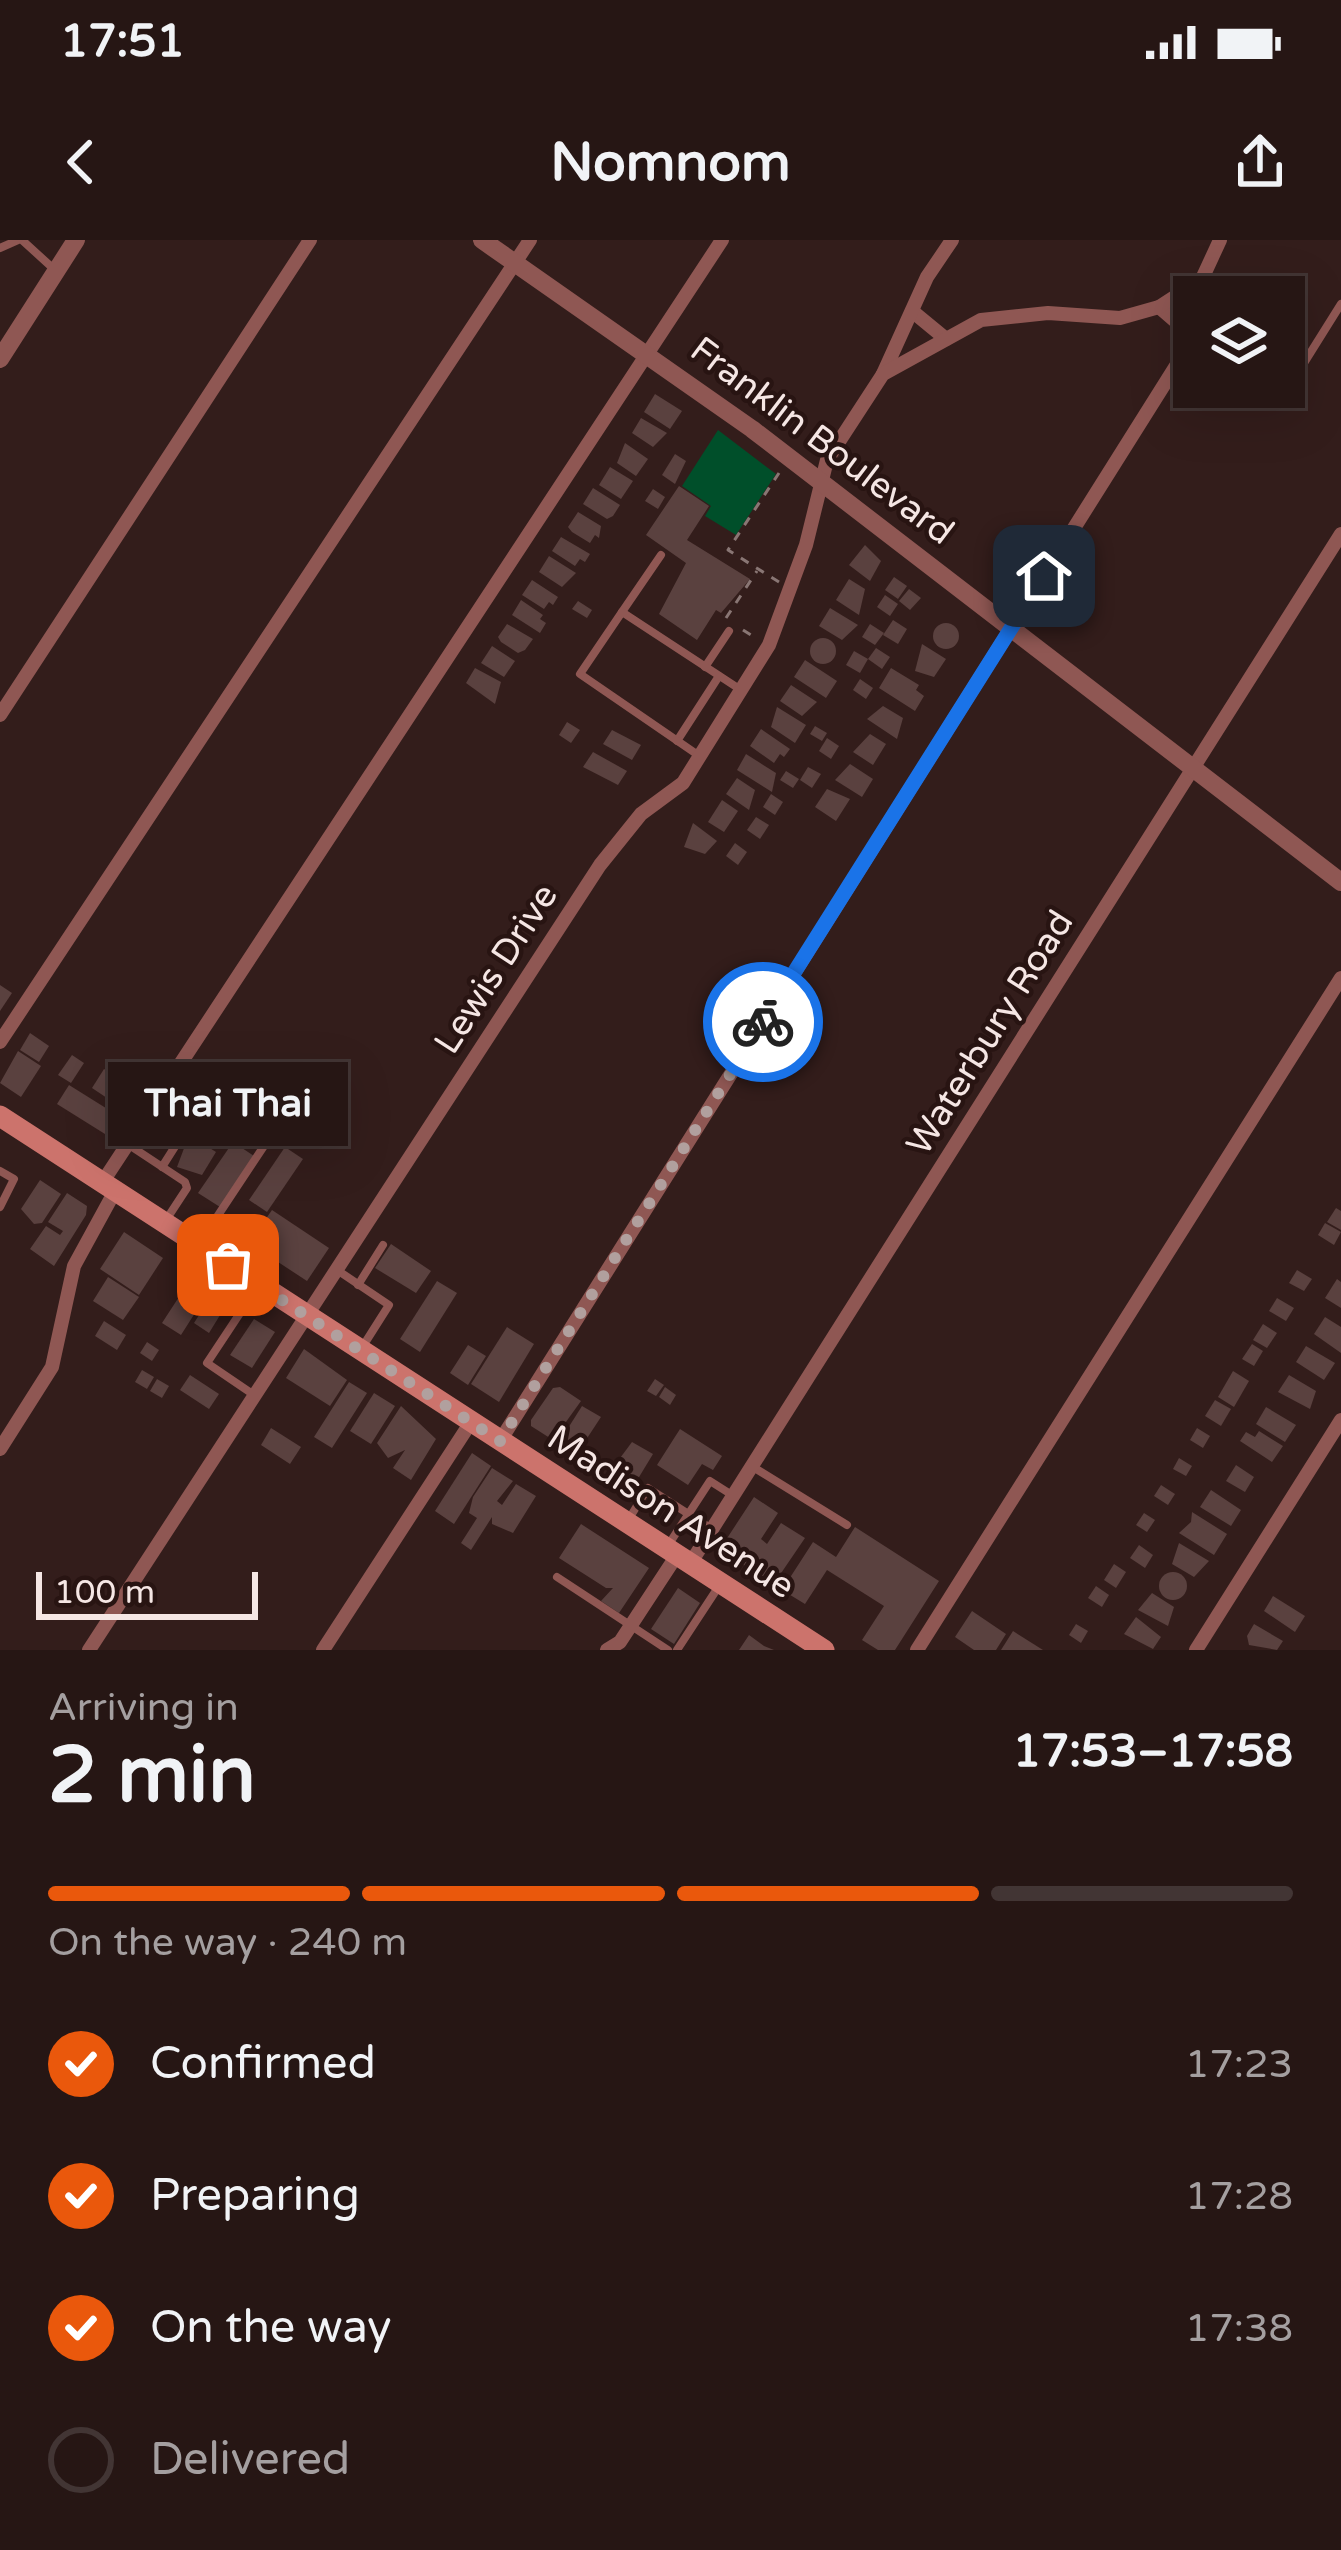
<!DOCTYPE html>
<html lang="en">
<head>
<meta charset="utf-8">
<style>
  :root { --surface:#261614; --page:#2e1f1d; --text:#f1f3f6; --muted:#a49fa0; --line:#423534; --accent:#ea580c }
  body { margin:0; font-family:"Varela Round",sans-serif; background:var(--page); color:var(--text); height:100vh; display:flex; flex-direction:column; font-size:45px; white-space:nowrap }
  * { box-sizing:border-box; margin:0 }
  p { font-size:39px; color:var(--muted) }
  .icon { flex:none; width:66px; height:66px; fill:none; stroke:currentColor; stroke-width:2; stroke-linecap:round; stroke-linejoin:round }
  .map { position:relative; height:1410px; overflow:hidden }
  .side { display:flex; flex-direction:column; background:var(--surface); flex:1 }
  .side>* { flex:none }
  .tools { position:absolute; left:1173px; top:36px; display:grid; gap:24px }
  .tools a { display:grid; place-items:center; width:132px; height:132px; border-radius:0px; background:var(--surface); box-shadow:0 12px 48px #0002,0 0 0 3px var(--line); font-size:60px }
  .scale { position:absolute; left:36px; bottom:30px; width:222px; box-sizing:border-box; padding-left:12px; border:6px solid #f5e6e4; border-top:0; font-size:33px; line-height:42px; white-space:nowrap; color:#f5e6e4; -webkit-text-stroke:9px #281412; paint-order:stroke }
  .pin { position:absolute; display:grid; place-items:center; width:102px; height:102px; color:#fff; margin:-51px; border-radius:24px; box-shadow:0 6px 18px #0006 }
  .courier { position:absolute; display:grid; place-items:center; width:120px; height:120px; margin:-60px; border:9px solid #1a73e8; border-radius:50%; background:#fff; color:#222; box-shadow:0 3px 15px #0007 }
  .bubble { position:absolute; height:84px; border-radius:0px; background:var(--surface); box-shadow:0 12px 48px #0002,0 0 0 3px var(--line); font-size:39px; font-weight:800; line-height:84px; text-align:center }
  .headline em { font-style:normal; font-weight:800 }
  .headline div { display:flex; flex-direction:column-reverse }
  .headline { display:flex; align-items:center; justify-content:space-between; height:204px; padding:0 48px }
  h1 { font-size:78px; font-weight:800; line-height:90px }
  .bar { display:grid; grid-template-columns:repeat(4,1fr); gap:18px 12px; align-content:center; height:144px; padding:0 48px }
  .bar i { height:15px; border-radius:9px; background:var(--line) }
  .bar .current { background:var(--accent) }
  .bar p { grid-column:span 4 }
  ol { padding:0 48px; list-style:none }
  li { display:flex; align-items:center; gap:36px; height:132px }
  li p { margin-inline-start:auto }
  li .icon { padding:12px; border-radius:50%; background:var(--accent); color:#fff; stroke-width:4 }
  li:last-child { color:var(--muted) }
  li i { width:66px; height:66px; border:6px solid var(--line); border-radius:50% }
  .status { display:flex; justify-content:space-between; align-items:center; height:84px; padding:0 60px; background:var(--surface); direction:ltr }
  .status svg { height:33px; fill:currentColor }
  header { display:flex; justify-content:space-between; align-items:center; height:156px; padding:0 48px; background:var(--surface); font-size:54px; font-weight:800 }
  .map>svg:first-child { display:block }
</style>
</head>
<body>
<div class="status"><b>17:51</b><svg viewBox="0 0 49 12"><path d="M0 12V9h3v3zM5 12V6h3v6zM10 12V3h3v9zM15 12V0h3v12zM26 1h20v11H26zM47 4h2v5h-2z"/></svg></div>
<header><svg class="icon" aria-label="back" viewBox="0 0 24 24"><path d="M15 5l-7 7 7 7"/></svg>Nomnom<svg class="icon" aria-label="share" viewBox="0 0 24 24"><path d="M12 15V3M7 8l5-5 5 5M5 13v7h14v-7"/></svg></header>
<div class="map">
<svg width="1341" height="1410" viewBox="0 0 1341 1410">
  <rect width="100%" height="100%" fill="#331d1b"/>
  <!-- green -->
  <polygon fill="#004f2a" points="718,190 776,234 736,295 705,276 711,266 682,246"/>
  <!-- building -->
  <g fill="#5a413f">
    <polygon points="655,154 682,171 670,189 644,172"/>
    <polygon points="641,178 667,193 653,207 632,193"/>
    <polygon points="625,203 648,219 636,236 617,223"/>
    <polygon points="675,214 686,221 675,244 662,235"/>
    <polygon points="610,227 633,241 621,259 599,245"/>
    <polygon points="679,246 709,266 687,300 750,339 721,373 716,370 697,400 659,374 686,323 646,295"/>
    <polygon points="593,248 620,265 613,276 607,279 583,264"/>
    <polygon points="653,249 665,257 658,269 645,261"/>
    <polygon points="578,272 601,286 599,298 595,295 590,303 572,292 568,287"/>
    <polygon points="561,297 590,314 585,322 580,319 575,326 552,311"/>
    <polygon points="865,305 881,321 870,341 849,325"/>
    <polygon points="549,316 576,333 562,347 539,332"/>
    <polygon points="894,337 907,346 898,359 885,350"/>
    <polygon points="849,339 865,349 859,375 836,360"/>
    <polygon points="532,340 558,357 553,365 549,362 544,369 522,355"/>
    <polygon points="909,349 921,358 910,370 899,361"/>
    <polygon points="885,355 898,364 890,376 877,367"/>
    <polygon points="521,360 543,375 540,379 546,383 540,393 512,375"/>
    <polygon points="578,361 592,370 587,378 572,369"/>
    <polygon points="830,368 858,385 842,400 819,386"/>
    <polygon points="893,380 907,389 898,404 883,395"/>
    <circle cx="946" cy="396" r="13"/>
    <polygon points="507,384 533,399 525,410 518,413 501,402 498,397"/>
    <polygon points="870,384 884,393 875,405 862,397"/>
    <circle cx="823" cy="411" r="13"/>
    <polygon points="922,404 946,419 934,437 915,431"/>
    <polygon points="492,406 515,421 504,437 481,423"/>
    <polygon points="876,408 890,417 882,429 868,419"/>
    <polygon points="854,411 868,419 860,433 846,425"/>
    <polygon points="805,420 837,441 826,458 794,437"/>
    <polygon points="475,428 501,442 495,464 466,443"/>
    <polygon points="891,428 919,445 916,450 924,456 915,471 879,448"/>
    <polygon points="860,439 873,448 866,459 853,450"/>
    <polygon points="791,445 817,462 802,476 780,461"/>
    <polygon points="883,466 903,478 897,499 867,479"/>
    <polygon points="777,467 806,485 795,503 771,487"/>
    <polygon points="567,482 580,490 571,503 559,495"/>
    <polygon points="815,486 827,493 822,501 810,494"/>
    <polygon points="761,489 790,509 784,517 780,514 774,523 750,506"/>
    <polygon points="612,490 641,505 632,520 603,504"/>
    <polygon points="870,494 886,504 873,525 853,512"/>
    <polygon points="827,498 839,506 831,519 819,511"/>
    <polygon points="593,512 627,531 618,545 583,527"/>
    <polygon points="746,514 776,533 772,552 737,530"/>
    <polygon points="850,524 873,539 862,557 835,540"/>
    <polygon points="808,527 821,534 812,548 800,540"/>
    <polygon points="786,531 799,539 793,548 780,540"/>
    <polygon points="737,538 755,550 749,570 726,554"/>
    <polygon points="827,549 850,559 836,581 815,567"/>
    <polygon points="771,554 783,562 775,575 763,567"/>
    <polygon points="722,560 738,571 724,592 708,582"/>
    <polygon points="756,577 769,585 760,599 747,590"/>
    <polygon points="693,583 717,601 705,614 684,607"/>
    <polygon points="735,603 747,612 738,625 726,616"/>
    <polygon points="0,745 12,753 0,771"/>
    <polygon points="30,793 49,806 39,822 20,810"/>
    <polygon points="18,811 41,826 21,857 0,843"/>
    <polygon points="72,815 84,823 71,843 58,835"/>
    <polygon points="104,829 140,853 128,872 92,848"/>
    <polygon points="69,845 117,875 105,894 57,864"/>
    <polygon points="265,861 288,875 277,893 251,884"/>
    <polygon points="189,895 216,912 202,935 177,927"/>
    <polygon points="233,902 254,916 220,967 198,953"/>
    <polygon points="285,907 303,919 267,972 249,960"/>
    <polygon points="40,940 61,954 42,983 34,984 21,969"/>
    <polygon points="67,953 87,966 86,975 54,1026 30,1009 46,986 60,995 63,991 48,982"/>
    <polygon points="1336,968 1341,971 1341,990 1327,982"/>
    <polygon points="272,970 329,1008 307,1041 249,1003"/>
    <polygon points="1325,983 1341,992 1334,1005 1318,995"/>
    <polygon points="124,992 163,1018 139,1055 100,1029"/>
    <polygon points="391,1004 431,1031 416,1053 375,1028"/>
    <polygon points="1297,1030 1312,1039 1304,1051 1289,1043"/>
    <polygon points="108,1037 139,1057 123,1080 93,1061"/>
    <polygon points="1337,1039 1341,1042 1341,1068 1325,1058"/>
    <polygon points="190,1040 230,1059 209,1093 194,1083 206,1064 202,1062 181,1095 162,1083"/>
    <polygon points="437,1041 457,1053 420,1112 400,1099"/>
    <polygon points="1277,1058 1294,1068 1286,1081 1269,1071"/>
    <polygon points="1325,1077 1341,1087 1341,1113 1314,1094"/>
    <polygon points="254,1079 275,1092 252,1128 230,1115"/>
    <polygon points="104,1081 126,1095 117,1110 95,1096"/>
    <polygon points="1263,1084 1277,1093 1267,1108 1253,1100"/>
    <polygon points="507,1087 534,1104 499,1162 471,1144"/>
    <polygon points="147,1102 159,1110 152,1121 140,1113"/>
    <polygon points="1252,1104 1263,1111 1254,1126 1242,1119"/>
    <polygon points="468,1105 486,1116 468,1145 450,1133"/>
    <polygon points="1306,1106 1335,1123 1324,1140 1296,1122"/>
    <polygon points="304,1109 347,1140 330,1166 286,1138"/>
    <polygon points="142,1130 154,1137 147,1149 135,1142"/>
    <polygon points="1233,1131 1249,1141 1234,1167 1218,1157"/>
    <polygon points="190,1135 219,1154 209,1169 180,1150"/>
    <polygon points="1289,1135 1316,1151 1310,1169 1278,1152"/>
    <polygon points="157,1139 169,1146 162,1158 150,1151"/>
    <polygon points="655,1139 664,1145 656,1156 647,1151"/>
    <polygon points="349,1142 367,1153 332,1208 314,1197"/>
    <polygon points="560,1147 581,1161 553,1200 531,1186 531,1180 553,1148"/>
    <polygon points="665,1147 676,1155 670,1165 659,1157"/>
    <polygon points="374,1153 395,1166 371,1204 350,1191"/>
    <polygon points="1215,1160 1231,1169 1221,1186 1205,1176"/>
    <polygon points="401,1166 436,1199 411,1240 393,1228 405,1210 388,1218 377,1203"/>
    <polygon points="582,1166 601,1177 576,1215 558,1204"/>
    <polygon points="1266,1167 1296,1185 1285,1202 1256,1184"/>
    <polygon points="271,1188 301,1207 290,1224 261,1205"/>
    <polygon points="1197,1188 1210,1196 1203,1208 1190,1200"/>
    <polygon points="680,1189 722,1216 713,1230 702,1224 688,1245 657,1225"/>
    <polygon points="1259,1191 1283,1206 1272,1222 1240,1201 1246,1192 1255,1197"/>
    <polygon points="632,1202 653,1214 630,1252 606,1237"/>
    <polygon points="472,1213 491,1226 454,1284 435,1271"/>
    <polygon points="1179,1218 1192,1226 1186,1236 1173,1229"/>
    <polygon points="1236,1225 1254,1237 1245,1252 1226,1241"/>
    <polygon points="492,1228 513,1241 497,1261 502,1265 516,1244 536,1256 513,1293 492,1284 492,1277 471,1310 461,1303 477,1278 469,1273 473,1257"/>
    <polygon points="1161,1245 1175,1254 1168,1265 1154,1256"/>
    <polygon points="1211,1250 1241,1270 1231,1286 1200,1267"/>
    <polygon points="754,1257 778,1273 761,1299 767,1304 781,1283 805,1298 773,1345 720,1309"/>
    <polygon points="1192,1272 1227,1294 1214,1315 1179,1293 1191,1282"/>
    <polygon points="1144,1273 1155,1280 1147,1292 1136,1285"/>
    <polygon points="581,1284 649,1328 619,1373 601,1361 613,1348 606,1348 559,1318"/>
    <polygon points="855,1287 939,1341 895,1410 878,1410 862,1400 884,1366 827,1330 805,1364 782,1350 813,1302 836,1317"/>
    <polygon points="1179,1303 1209,1321 1194,1337 1172,1324"/>
    <polygon points="1139,1305 1153,1315 1145,1328 1130,1318"/>
    <polygon points="1114,1324 1126,1332 1116,1348 1104,1340"/>
    <circle cx="1173" cy="1346" r="14"/>
    <polygon points="1096,1346 1109,1355 1102,1367 1088,1358"/>
    <polygon points="678,1348 700,1363 674,1404 651,1389"/>
    <polygon points="1152,1353 1174,1367 1168,1386 1138,1370"/>
    <polygon points="1273,1356 1305,1376 1295,1392 1264,1371"/>
    <polygon points="972,1371 1006,1394 996,1410 974,1410 955,1397"/>
    <polygon points="1136,1377 1161,1397 1153,1409 1124,1394"/>
    <polygon points="1076,1384 1088,1391 1081,1403 1069,1395"/>
    <polygon points="1254,1384 1283,1401 1277,1410 1249,1405 1247,1396"/>
    <polygon points="1013,1391 1043,1410 1001,1410"/>
    <polygon points="749,1395 764,1406 774,1410 739,1410"/>
  </g>
  <g fill="none" stroke-linecap="round" stroke-linejoin="round">
    <!-- path -->
    <g stroke="#897674" stroke-width="3" stroke-dasharray="9 9" stroke-linecap="butt">
      <polyline points="779,342 728,310 779,233"/>
      <polyline points="726,378 757,331"/>
      <polyline points="743,390 754,397"/>
    </g>
    <!-- service -->
    <g stroke="#8f5753" stroke-width="8">
      <polyline points="22,0 56,31"/>
      <polyline points="0,8 18,0"/>
      <polyline points="1284,114 1304,123 1341,64"/>
      <polyline points="1284,153 1301,124"/>
      <polyline points="622,372 661,315"/>
      <polyline points="705,427 729,391"/>
      <polyline points="677,501 719,436"/>
      <polyline points="698,515 580,434 622,372 741,450"/>
      <polyline points="150,874 181,897 162,927"/>
      <polyline points="129,905 185,942 187,948 166,980"/>
      <polyline points="0,931 14,939 0,967"/>
      <polyline points="199,1004 268,900 283,898 312,854"/>
      <polyline points="337,1030 389,1065 363,1106"/>
      <polyline points="358,1045 383,1005"/>
      <polyline points="254,1155 207,1123 258,1046"/>
      <polyline points="753,1227 847,1285"/>
      <polyline points="627,1282 648,1248 712,1289"/>
      <polyline points="667,1307 710,1241 732,1255"/>
      <polyline points="557,1337 668,1410"/>
      <polyline points="677,1410 719,1346"/>
    </g>
    <!-- minor -->
    <g stroke="#8f5753" stroke-width="14">
      <polyline points="1159,67 1189,93"/>
      <polyline points="912,71 946,99"/>
      <polyline points="883,134 927,37 952,0"/>
      <polyline points="0,475 310,0"/>
      <polyline points="0,802 530,0"/>
      <polyline points="102,943 722,0"/>
      <polyline points="500,1201 1186,110 1194,73"/>
      <polyline points="0,1209 52,1127 74,1026 115,951"/>
      <polyline points="690,1324 1341,294"/>
      <polyline points="89,1410 600,625 641,574 683,543 769,405 806,305 827,220 883,134 981,80 1048,73 1120,78 1159,67 1202,39 1220,0"/>
      <polyline points="323,1410 471,1182"/>
      <polyline points="607,1410 620,1402 677,1315"/>
      <polyline points="917,1410 1341,738"/>
      <polyline points="1196,1410 1341,1180"/>
    </g>
    <!-- tertiary -->
    <g stroke="#8f5753" stroke-width="18">
      <polyline points="482,0 752,189 1341,642"/>
      <polyline points="0,119 76,0"/>
    </g>
    <!-- secondary -->
    <polyline stroke="#cc736c" stroke-width="21" points="0,876 824,1410"/>
  </g>
  <g fill="none" stroke-linecap="round" stroke-linejoin="round">
    <!-- done -->
    <polyline stroke="#b1a09e" stroke-width="12" stroke-dasharray="0 21.6" points="228,1025 500,1201 763,782"/>
    <!-- route -->
    <polyline stroke="#1a73e8" stroke-width="15" points="763,782 1044,336"/>
  </g>
  <g text-anchor="middle" dominant-baseline="central" stroke-width="9" stroke-linejoin="round" paint-order="stroke">
    <!-- street labels -->
    <g font-size="36" fill="#f5e6e4" stroke="#281412">
      <text transform="translate(822 201) rotate(37)">Franklin Boulevard</text>
      <text transform="translate(496 729) rotate(-57)">Lewis Drive</text>
      <text transform="translate(990 793) rotate(-58)">Waterbury Road</text>
      <text transform="translate(671 1272) rotate(33)">Madison Avenue</text>
    </g>
  </g>
</svg>
<div class="tools">
<a><svg class="icon" aria-label="layers" viewBox="0 0 24 24"><path d="M12 4l9 5-9 5-9-5zM3 14l9 5 9-5"/></svg></a>
</div>
<div class="scale">100 m</div>
<div class="pin" style="left:228px;top:1025px;background:#ea580c"><svg class="icon" aria-label="bag" viewBox="0 0 24 24"><path d="M5 8h14l-1 12H6zM9 8a3 3 0 0 1 6 0"/></svg></div>
<div class="pin" style="left:1044px;top:336px;background:#1f2937"><svg class="icon" aria-label="home" viewBox="0 0 24 24"><path d="M3 11l9-7 9 7M6 9v11h12V9"/></svg></div>
<div class="courier" style="left:763px;top:782px"><svg class="icon" aria-label="bike" viewBox="0 0 24 24"><circle cx="6" cy="16" r="4"/><circle cx="18" cy="16" r="4"/><path d="M6 16l4-8h5l3 8M10 8l3 8H6M13 5h3"/></svg></div>
<div class="bubble" style="left:108px;top:822px;width:240px">Thai Thai</div>
</div>
<section class="side">
<div class="headline"><div><h1>2 min</h1><p>Arriving in</p></div><em>17:53–17:58</em></div>
<div class="bar"><i class="current"></i><i class="current"></i><i class="current"></i><i></i><p>On the way · 240 m</p></div>
<ol>
<li><svg class="icon" aria-label="check" viewBox="0 0 24 24"><path d="M5 12l5 5 9-10"/></svg>Confirmed<p>17:23</p></li>
<li><svg class="icon" aria-label="check" viewBox="0 0 24 24"><path d="M5 12l5 5 9-10"/></svg>Preparing<p>17:28</p></li>
<li><svg class="icon" aria-label="check" viewBox="0 0 24 24"><path d="M5 12l5 5 9-10"/></svg>On the way<p>17:38</p></li>
<li><i></i>Delivered</li>
</ol>
</section>
</body>
</html>
